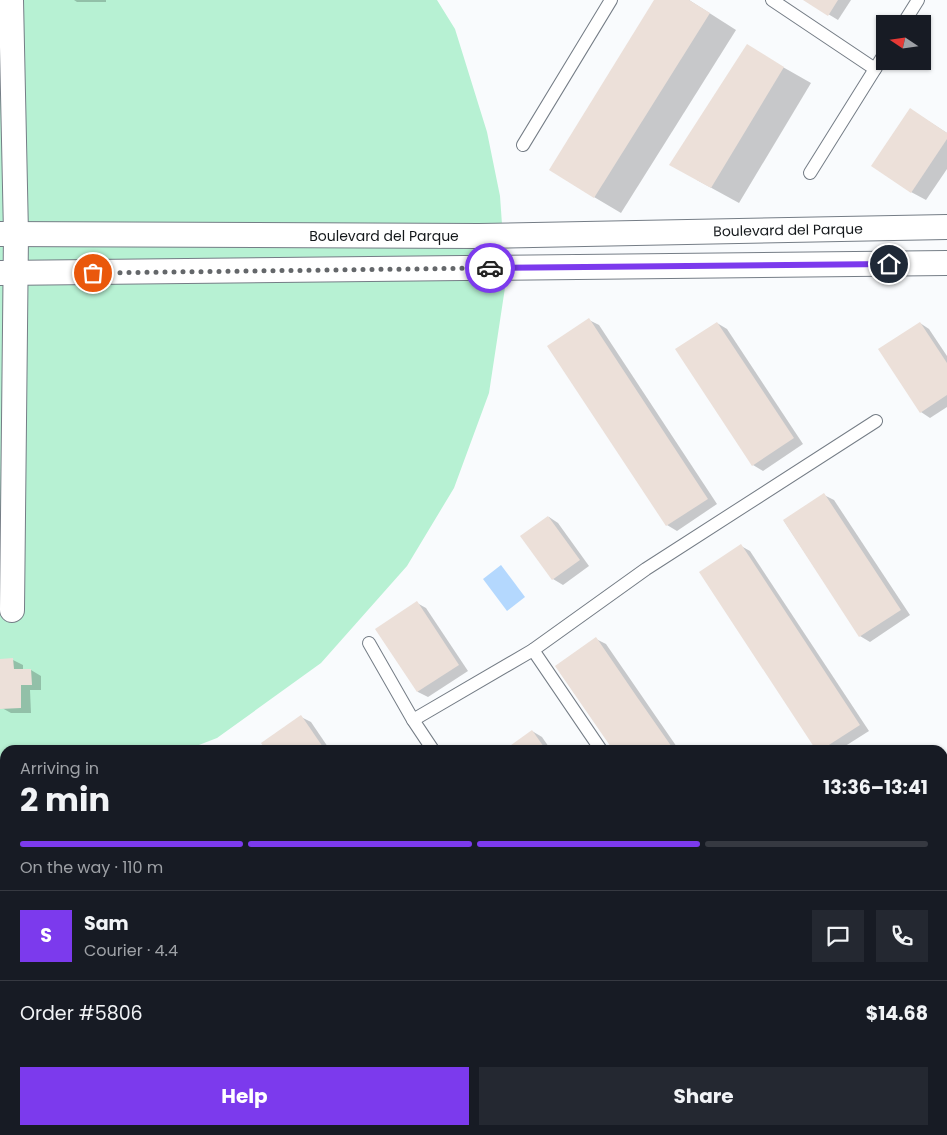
<!DOCTYPE html>
<html lang="en">
<head>
<meta charset="utf-8">
<style>
  :root { --surface:#171b24; --page:#242831; --text:#f1f3f6; --muted:#9ea1a6; --line:#363941; --accent:#7c3aed }
  body { margin:0; font-family:Poppins,sans-serif; background:var(--page); color:var(--text); height:100vh; display:flex; flex-direction:column; font-size:19px; white-space:nowrap }
  * { box-sizing:border-box; margin:0 }
  p { font-size:16px; color:var(--muted) }
  .icon { flex:none; width:28px; height:28px; fill:none; stroke:currentColor; stroke-width:2; stroke-linecap:round; stroke-linejoin:round }
  .map { position:relative; flex:1; overflow:hidden }
  .side { position:absolute; left:0px; top:745px; width:948px; height:390px; display:flex; flex-direction:column; background:var(--surface); border-radius:15px 15px 0 0; box-shadow:0 1px 4px #0004 }
  .side>* { flex:none }
  .needle { width:32px; rotate:283deg }
  .fabs { position:absolute; left:876px; top:15px; display:grid; gap:10px }
  .fabs a { display:grid; place-items:center; width:55px; height:55px; border-radius:0px; background:var(--surface); box-shadow:0 1px 4px #0004; font-size:25px }
  .pin { position:absolute; display:grid; place-items:center; width:42px; height:42px; color:#fff; margin:-21px; border:2px solid #fff; border-radius:50%; box-shadow:0 1px 5px #0007 }
  .courier { position:absolute; display:grid; place-items:center; width:50px; height:50px; margin:-25px; border:4px solid #7c3aed; border-radius:50%; background:#fff; color:#222; box-shadow:0 1px 6px #0007 }
  .headline em { font-style:normal; font-weight:700 }
  .headline div { display:flex; flex-direction:column-reverse }
  .headline { display:flex; align-items:center; justify-content:space-between; height:85px; padding:0 20px }
  h1 { font-size:32px; font-weight:700; line-height:38px }
  .bar { display:grid; grid-template-columns:repeat(4,1fr); gap:8px 5px; align-content:center; height:60px; padding:0 20px }
  .bar i { height:6px; border-radius:4px; background:var(--line) }
  .bar .on { background:var(--accent) }
  .bar p { grid-column:span 4 }
  .line { display:flex; align-items:center; gap:12px; padding:0 20px; border-top:1px solid var(--line) }
  .line div { flex:1 }
  .round { display:grid; place-items:center; flex:none; width:52px; height:52px; border-radius:0px; background:var(--page) }
  .action { display:flex; gap:10px; margin-top:auto; padding:10px 20px }
  .action a { flex:1; height:58px; border-radius:0px; background:var(--accent); color:#fff; font-size:20px; font-weight:700; line-height:58px; text-align:center }
  .action a+a { background:var(--page); color:var(--text) }
  .map>svg:first-child { display:block }
</style>
</head>
<body>
<div class="map">
<svg width="947" height="1135" viewBox="0 0 947 1135">
  <rect width="100%" height="100%" fill="#f9fbfd"/>
  <!-- green -->
  <polygon fill="#b7f1d3" points="0,0 437,0 455,29 487,132 500,196 506,281 489,393 454,488 407,566 321,663 217,738 186,750 5,750 5,801 0,801"/>
  <!-- water -->
  <polygon fill="#b4d8fe" points="501,565 525,597 507,611 483,579"/>
  <!-- shadow -->
  <g fill="#0003">
    <polygon points="74,0 106,0 106,2 77,2"/>
    <polygon points="656,0 689,0 736,30 621,213 594,197"/>
    <polygon points="805,0 851,0 838,20"/>
    <polygon points="774,62 811,83 739,203 697,180"/>
    <polygon points="911,110 947,133 947,169 926,200 911,192"/>
    <polygon points="589,320 599,325 717,504 677,531 667,525"/>
    <polygon points="717,323 727,329 803,444 763,471 753,465"/>
    <polygon points="920,323 929,329 947,356 947,407 930,418 921,412"/>
    <polygon points="824,495 834,500 910,615 870,642 860,636 784,521"/>
    <polygon points="549,517 558,523 589,566 563,585 553,579 522,537"/>
    <polygon points="741,546 750,551 869,731 839,750 818,750"/>
    <polygon points="417,603 426,608 468,671 428,697 418,692 377,629"/>
    <polygon points="596,639 606,644 679,750 614,750"/>
    <polygon points="0,660 13,660 23,665 23,670 31,670 41,676 41,690 30,690 31,713 11,713 2,708"/>
    <polygon points="301,717 311,722 330,750 267,750"/>
    <polygon points="532,731 542,737 551,750 506,750"/>
    <polygon points="0,887 5,887 5,1130 54,1130 55,1135 0,1135"/>
    <polygon points="98,1130 148,1130 131,1135 99,1135"/>
    <polygon points="410,1130 443,1130 445,1135 398,1135"/>
    <polygon points="828,1130 896,1130 901,1135 823,1135"/>
  </g>
  <!-- building -->
  <g fill="#ece0d9">
    <polygon points="654,0 689,0 710,13 594,198 549,170"/>
    <polygon points="803,0 838,0 828,16"/>
    <polygon points="747,44 784,67 711,188 669,165"/>
    <polygon points="910,108 947,133 947,139 911,193 871,166"/>
    <polygon points="589,318 708,499 666,526 547,346"/>
    <polygon points="717,322 794,438 752,466 675,349"/>
    <polygon points="920,322 947,363 947,395 920,413 878,349"/>
    <polygon points="824,493 901,610 859,637 783,520"/>
    <polygon points="548,516 580,560 552,580 520,536"/>
    <polygon points="741,544 860,725 821,750 816,750 699,572"/>
    <polygon points="417,601 459,665 417,692 375,629"/>
    <polygon points="596,637 637,697 674,750 613,750 555,666"/>
    <polygon points="13,658 14,669 31,669 32,685 21,685 21,708 0,709 0,659"/>
    <polygon points="301,715 325,750 266,750 261,743"/>
    <polygon points="532,730 546,750 504,750"/>
    <polygon points="0,886 5,886 5,1130 36,1130 36,1135 0,1135"/>
    <polygon points="97,1130 118,1130 118,1131 98,1135"/>
    <polygon points="406,1130 436,1130 439,1135 394,1135"/>
    <polygon points="826,1130 886,1130 890,1135 821,1135"/>
  </g>
  <g fill="none" stroke-linecap="round" stroke-linejoin="round">
    <defs>
      <g id="lane">
        <polyline points="772,0 875,69"/>
        <polyline points="903,24 918,0"/>
        <polyline points="523,145 611,0"/>
        <polyline points="810,173 885,53"/>
        <polyline points="369,643 413,720 433,750"/>
        <polyline points="533,650 601,750"/>
        <polyline points="413,720 533,650 646,569 876,421"/>
        <polyline points="942,992 947,995"/>
        <polyline points="942,1027 947,1021"/>
        <polyline points="695,1130 699,1135"/>
        <polyline points="748,1130 752,1135"/>
        <polyline points="936,1130 940,1135"/>
        <polyline points="258,1135 269,1130"/>
      </g>
      <g id="street">
        <polyline points="11,0 16,234 12,610"/>
        <polyline points="0,234 479,236 947,227"/>
        <polyline points="0,273 947,263"/>
      </g>
      <g id="secondary">
        <polyline points="942,787 947,779"/>
        <polyline points="648,1135 654,1130"/>
      </g>
    </defs>
    <!-- lane casing -->
    <use href="#lane" stroke="#757d86" stroke-width="14"/>
    <!-- street casing -->
    <use href="#street" stroke="#757d86" stroke-width="26"/>
    <!-- secondary casing -->
    <use href="#secondary" stroke="#757d86" stroke-width="29"/>
    <!-- lane -->
    <use href="#lane" stroke="#fff" stroke-width="12"/>
    <!-- street -->
    <use href="#street" stroke="#fff" stroke-width="24"/>
    <!-- secondary -->
    <use href="#secondary" stroke="#fff" stroke-width="28"/>
  </g>
  <g fill="none" stroke-linecap="round" stroke-linejoin="round">
    <!-- done -->
    <polyline stroke="#64676a" stroke-width="5" stroke-dasharray="0 9" points="93,273 490,268"/>
    <!-- route -->
    <polyline stroke="#7c3aed" stroke-width="6" points="490,268 889,264"/>
  </g>
  <g text-anchor="middle" dominant-baseline="central" stroke-width="5" stroke-linejoin="round" paint-order="stroke">
    <!-- street labels -->
    <g font-size="14" fill="#14181b" stroke="#fff">
      <text transform="translate(788 230) rotate(-1)">Boulevard del Parque</text>
      <text x="384" y="236">Boulevard del Parque</text>
    </g>
  </g>
</svg>
<div class="fabs">
<a><svg class="needle" viewBox="-14 -14 28 28"><path d="M0-13l5 13h-10z" fill="#e53935"/><path d="M0 13l5-13h-10z" fill="#9ea1a6"/></svg></a>
</div>
<div class="pin" style="left:93px;top:273px;background:#ea580c"><svg class="icon" aria-label="bag" viewBox="0 0 24 24"><path d="M5 8h14l-1 12H6zM9 8a3 3 0 0 1 6 0"/></svg></div>
<div class="pin" style="left:889px;top:264px;background:#1f2937"><svg class="icon" aria-label="home" viewBox="0 0 24 24"><path d="M3 11l9-7 9 7M6 9v11h12V9"/></svg></div>
<div class="courier" style="left:490px;top:268px"><svg class="icon" aria-label="car" viewBox="0 0 24 24"><path d="M5 17H2v-5l4-1 3-4h7l3 4 3 1v5h-3M9 17h6M6 11h13"/><circle cx="7" cy="17" r="2"/><circle cx="17" cy="17" r="2"/></svg></div>
<section class="side">
<div class="headline"><div><h1>2 min</h1><p>Arriving in</p></div><em>13:36–13:41</em></div>
<div class="bar"><i class="on"></i><i class="on"></i><i class="on"></i><i></i><p>On the way · 110 m</p></div>
<div class="line" style="height:90px"><b class="round" style="background:var(--accent);color:#fff">S</b><div><b>Sam</b><p>Courier · 4.4</p></div><a class="round"><svg class="icon" aria-label="chat" viewBox="0 0 24 24"><path d="M4 5h16v11H9l-5 4z"/></svg></a><a class="round"><svg class="icon" aria-label="phone" viewBox="0 0 24 24"><path d="M5 4h4l2 5-3 2q2 4 5 5l2-3 5 2v4C11 20 4 13 5 4z"/></svg></a></div>
<div class="line" style="height:65px"><div>Order #5806</div><b>$14.68</b></div>
<div class="action"><a>Help</a><a>Share</a></div>
</section>
</div>
</body>
</html>
